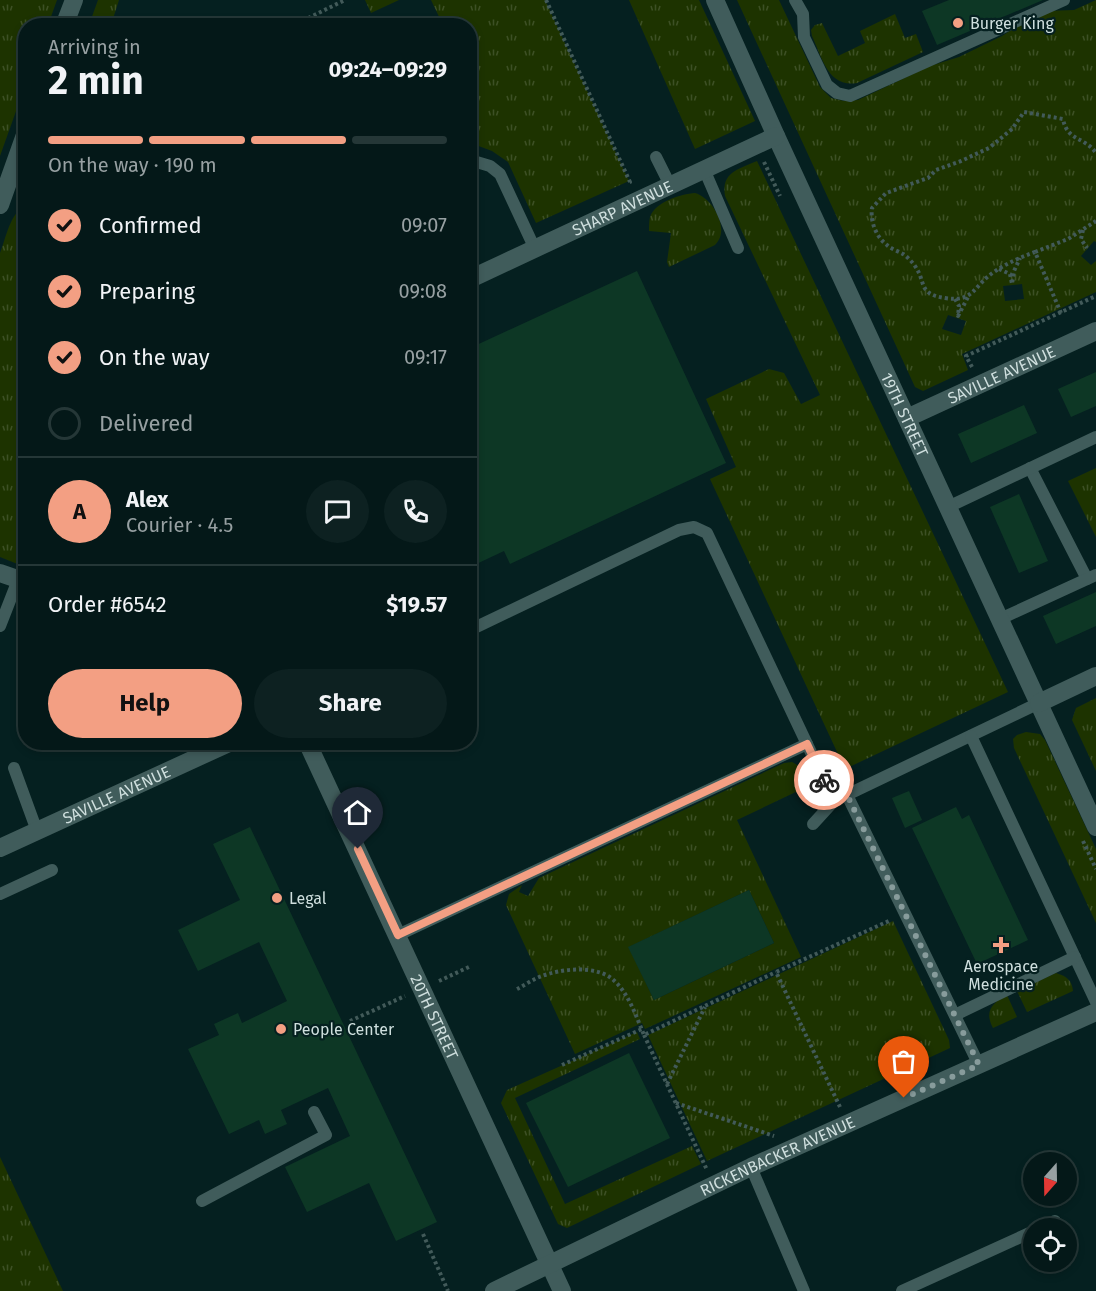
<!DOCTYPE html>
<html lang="en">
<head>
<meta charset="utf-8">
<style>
  :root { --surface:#041818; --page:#0d2121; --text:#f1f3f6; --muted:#97a0a2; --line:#253737; --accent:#f39f83 }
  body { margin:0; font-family:"Fira Sans",sans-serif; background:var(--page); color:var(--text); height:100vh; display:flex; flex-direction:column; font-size:22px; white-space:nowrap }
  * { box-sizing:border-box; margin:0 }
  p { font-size:20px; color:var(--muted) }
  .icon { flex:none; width:33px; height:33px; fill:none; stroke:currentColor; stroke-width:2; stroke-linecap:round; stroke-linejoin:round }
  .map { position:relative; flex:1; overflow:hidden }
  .panel { position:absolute; left:18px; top:18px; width:459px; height:732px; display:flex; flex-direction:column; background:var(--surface); border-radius:24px; box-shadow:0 3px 9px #0003,0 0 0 2px var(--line) }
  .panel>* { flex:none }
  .needle { width:39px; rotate:200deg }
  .tools { position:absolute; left:1023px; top:1152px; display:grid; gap:12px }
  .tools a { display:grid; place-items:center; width:54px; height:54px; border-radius:50%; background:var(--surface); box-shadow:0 3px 9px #0003,0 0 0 2px var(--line); font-size:30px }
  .pin { position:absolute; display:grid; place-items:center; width:51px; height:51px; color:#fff; margin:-62px -26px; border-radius:50% 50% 50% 0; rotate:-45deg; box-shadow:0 0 6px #0007 }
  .pin .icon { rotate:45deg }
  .courier { position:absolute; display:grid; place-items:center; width:60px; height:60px; margin:-30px; border:4px solid #f39f83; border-radius:50%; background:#fff; color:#222; box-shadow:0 2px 8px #0007 }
  .overview em { font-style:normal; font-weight:700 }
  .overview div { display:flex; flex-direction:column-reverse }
  .overview { display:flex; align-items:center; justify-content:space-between; height:102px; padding:0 30px }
  h1 { font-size:39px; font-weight:700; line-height:45px }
  .bar { display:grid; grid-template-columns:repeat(4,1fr); gap:9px 6px; align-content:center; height:72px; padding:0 30px }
  .bar i { height:8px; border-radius:4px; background:var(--line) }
  .bar .active { background:var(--accent) }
  .bar p { grid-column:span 4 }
  .line { display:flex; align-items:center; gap:15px; padding:0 30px; border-top:2px solid var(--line) }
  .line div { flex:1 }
  .round { display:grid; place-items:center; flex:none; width:63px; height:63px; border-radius:32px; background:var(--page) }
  ol { padding:0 30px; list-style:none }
  li { display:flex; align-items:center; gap:18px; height:66px }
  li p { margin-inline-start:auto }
  li .icon { padding:6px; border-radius:50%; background:var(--accent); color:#111; stroke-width:4 }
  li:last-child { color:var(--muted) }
  li i { width:33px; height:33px; border:3px solid var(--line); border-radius:50% }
  .button { display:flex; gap:12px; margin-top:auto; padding:12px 30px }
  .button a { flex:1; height:69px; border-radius:36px; background:var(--accent); color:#111; font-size:24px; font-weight:700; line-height:69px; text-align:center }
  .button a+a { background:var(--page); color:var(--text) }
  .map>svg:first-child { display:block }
</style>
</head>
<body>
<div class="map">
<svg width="1096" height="1291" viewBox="0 0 1096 1291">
  <defs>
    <pattern id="grass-tufts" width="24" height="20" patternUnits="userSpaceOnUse" patternTransform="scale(1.5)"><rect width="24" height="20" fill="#1d3300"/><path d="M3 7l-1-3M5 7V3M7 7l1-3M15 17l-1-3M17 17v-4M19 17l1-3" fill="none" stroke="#3d5025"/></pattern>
  </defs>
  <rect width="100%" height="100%" fill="#052020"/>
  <!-- grass -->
  <g fill="url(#grass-tufts)" fill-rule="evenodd">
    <polygon points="0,0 57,0 48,25 26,26 25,86 0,156"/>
    <polygon points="98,0 119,0 111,25 89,25"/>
    <polygon points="365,0 399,0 371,13"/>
    <polygon points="431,0 545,0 629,181 536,223 508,162 492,151 476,145 470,145 470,26 443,25"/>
    <polygon points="629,0 699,0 755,121 695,149"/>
    <path d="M737,0h42l41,87 11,11 13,3 14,-1 72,-34 29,-9 43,-21 25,-16 20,-9 27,-1 22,-10v242l-2,-1 -13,15 10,9 5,-4v31l-134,62 6,16 -45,21 -8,-4zM1022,284l2,15 -19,2 -2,-15zM948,315l18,6 -5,14 -19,-6z"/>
    <path d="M895,14l10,24 11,-4 7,18 -66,31c-29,5 -35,-26 -45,-47l-1,-6 4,-5 7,-2 16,33 27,-13 -5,-12z"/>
    <path d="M757,161l251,531 -163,77 -135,-290 26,-12 -30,-68 63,-30 15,4 17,31 19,-9 -95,-199c-4,-24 14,-27 32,-35z"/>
    <path d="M695,193c18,5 36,37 20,52l-46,22 -2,-5 4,-29 -22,-2c0,-4 0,-10 1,-14 5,-15 31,-23 45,-24z"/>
    <path d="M25,206v361l-25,-10v-304c6,-15 10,-40 25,-47z"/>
    <polygon points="1096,468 1096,537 1068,481"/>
    <polygon points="1096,698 1096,771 1072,720 1076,708"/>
    <polygon points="1026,732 1040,734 1045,740 1096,849 1096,923 1014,748 1013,739 1017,735"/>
    <path d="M792,762l7,4 6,9 -1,9 -4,6 -63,30 64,137 -156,72 -3,-6 -67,31 -69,-149 3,-11 13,-9 -3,7 9,4 11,-18 245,-115zM749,890l25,53 -120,57 -25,-53z"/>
    <polygon points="893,921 949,1040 950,1048 707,1161 648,1035"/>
    <path d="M1056,973c10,3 16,7 17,18l-46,21 -10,-21z"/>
    <path d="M1007,995l10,22 -24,11c-9,-17 -1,-25 14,-33z"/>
    <polygon points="637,1032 640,1039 515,1098 565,1204 692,1146 701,1164 567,1228 558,1224 501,1103 507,1090"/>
    <polygon points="0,1157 63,1291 0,1291"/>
  </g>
  <!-- building -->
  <g fill="#0d3725">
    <polygon points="949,0 1043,0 937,45 922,11"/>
    <polygon points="637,271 726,463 510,564 504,551 470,567 470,348"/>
    <polygon points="1096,372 1096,406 1071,417 1058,389"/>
    <polygon points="1024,405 1037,433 971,463 958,434"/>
    <polygon points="1019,494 1048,561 1019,573 990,507"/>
    <polygon points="1096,592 1096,626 1056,644 1043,616"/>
    <polygon points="909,791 922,820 905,828 892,798"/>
    <polygon points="956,807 962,819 969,815 1028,940 977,964 912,828"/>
    <polygon points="250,827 437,1222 396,1241 369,1183 307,1212 285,1167 350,1136 328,1088 281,1110 287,1124 265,1134 259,1120 229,1134 188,1049 219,1035 214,1024 238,1013 242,1023 287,1001 259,942 198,971 178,930 240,900 213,844"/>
    <polygon points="749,890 774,943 654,1000 628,947"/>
    <polygon points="629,1053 670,1138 568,1187 526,1103"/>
  </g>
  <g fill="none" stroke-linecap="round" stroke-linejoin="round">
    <!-- path -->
    <g stroke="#425a59" stroke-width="4" stroke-dasharray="3 3" stroke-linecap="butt">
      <polyline points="546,0 630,182 628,183"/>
      <polyline points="292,26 345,0"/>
      <polyline points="764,162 780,196"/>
      <polyline points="1083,230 1081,239 1087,248"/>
      <polyline points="1035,252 1068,239 1096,221"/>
      <polyline points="999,269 1010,274 1012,284 1014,271 1020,258"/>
      <polyline points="955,299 959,306 958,316 968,297"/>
      <path d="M1061,313l-26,-61c-14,5 -28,11 -41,20 -20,13 -20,31 -49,26 -6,-1 -12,-2 -17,-6 -6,-5 -6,-14 -10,-21 -3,-6 -9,-13 -15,-17 -5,-3 -12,-5 -16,-9 -11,-8 -17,-24 -15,-37l14,-15 42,-15 8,-8 25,-9 28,-13 23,-19 12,-17 39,7c4,22 22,18 33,34"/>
      <polyline points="972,367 966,356 1096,296"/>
      <polyline points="1083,841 1096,869"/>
      <polyline points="439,981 471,966"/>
      <path d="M517,989c8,-4 16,-10 25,-13 19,-7 51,-11 69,2 17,13 25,38 33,57l132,-63"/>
      <polyline points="350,1021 405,996"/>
      <polyline points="644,1035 707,1170"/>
      <polyline points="562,1065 642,1029"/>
      <polyline points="667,1084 705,1007"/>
      <polyline points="676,1103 774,1136"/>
      <polyline points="840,1107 776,972 891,920"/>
      <polyline points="423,1234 448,1291"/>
    </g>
    <!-- lane -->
    <g stroke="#405c5b" stroke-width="12">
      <polyline points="795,0 803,14 804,37 827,85 837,93 850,96 1064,0"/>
      <polyline points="656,157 670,185"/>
      <polyline points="470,160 490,166 500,174 535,249"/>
      <polyline points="704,169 738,248"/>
      <polyline points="1030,468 1087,579"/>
      <polyline points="948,507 1096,437"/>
      <polyline points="1000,619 1096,575"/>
      <polyline points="0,626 18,580"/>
      <polyline points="470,630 679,530 694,527 707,533 834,801 1039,703"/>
      <polyline points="971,736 1096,1002"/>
      <polyline points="14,768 37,831"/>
      <polyline points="847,795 979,1065"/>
      <polyline points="813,824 834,801"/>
      <polyline points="0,894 52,870"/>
      <polyline points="398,935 807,744"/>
      <polyline points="955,1015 1075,957"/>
      <polyline points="751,1167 804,1291"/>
      <polyline points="202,1201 326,1135 314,1112"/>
      <polyline points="1039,1228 1055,1221"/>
      <polyline points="902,1291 1034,1231"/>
    </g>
    <!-- street -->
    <g stroke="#405c5b" stroke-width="18">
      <path id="s1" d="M715,0l61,136 320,691"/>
      <polyline points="64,26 74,0"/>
      <polyline points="0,205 26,132"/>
      <path id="s2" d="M470,279l306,-143"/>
      <path id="s3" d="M907,418l189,-87"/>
      <polyline points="0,573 26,582"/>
      <polyline points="1039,703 1096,676"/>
      <path id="s4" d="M307,742l255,549"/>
      <path id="s5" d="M0,848l231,-106"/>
      <path id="s6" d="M494,1291l257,-124 345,-155"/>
    </g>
  </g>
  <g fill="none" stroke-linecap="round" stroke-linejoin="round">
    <!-- done -->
    <polyline stroke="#889c9c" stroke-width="6" stroke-dasharray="0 10.8" points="824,780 834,801 847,795 979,1065 904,1098"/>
    <!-- route -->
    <polyline stroke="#f39f83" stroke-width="8" points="358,849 398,935 807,744 824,780"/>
  </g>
  <!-- markers -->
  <g fill="#f39f83" stroke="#052020" stroke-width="2">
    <circle cx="958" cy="23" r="6"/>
    <circle cx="277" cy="898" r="6"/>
    <path d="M998 936h6v6h6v6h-6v6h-6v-6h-6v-6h6z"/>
    <circle cx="281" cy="1029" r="6"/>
  </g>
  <g text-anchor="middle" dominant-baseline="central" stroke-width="4.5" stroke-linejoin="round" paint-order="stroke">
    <!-- poi labels -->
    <g font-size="16" fill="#cfdfde" stroke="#052020" text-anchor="start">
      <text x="970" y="23">Burger King</text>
      <text x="289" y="898">Legal</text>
      <text x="1001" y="966" text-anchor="middle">Aerospace<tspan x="1001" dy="18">Medicine</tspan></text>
      <text x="293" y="1029">People Center</text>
    </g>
    <!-- street labels -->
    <g font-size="16" fill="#cfdfde" stroke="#052020">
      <text stroke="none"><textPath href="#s2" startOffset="168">SHARP AVENUE</textPath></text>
      <text stroke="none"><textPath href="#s3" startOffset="104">SAVILLE AVENUE</textPath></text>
      <text stroke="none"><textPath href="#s1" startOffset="456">19TH STREET</textPath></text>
      <text stroke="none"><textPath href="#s5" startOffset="128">SAVILLE AVENUE</textPath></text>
      <text stroke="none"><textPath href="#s4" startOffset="303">20TH STREET</textPath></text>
      <text stroke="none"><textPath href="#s6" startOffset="314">RICKENBACKER AVENUE</textPath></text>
    </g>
  </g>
</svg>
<div class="tools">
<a><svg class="needle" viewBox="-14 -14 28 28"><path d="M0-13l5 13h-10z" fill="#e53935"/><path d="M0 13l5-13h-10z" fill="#97a0a2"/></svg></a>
<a><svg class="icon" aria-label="locate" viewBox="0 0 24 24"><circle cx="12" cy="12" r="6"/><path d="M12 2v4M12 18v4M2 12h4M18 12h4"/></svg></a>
</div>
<div class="pin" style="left:904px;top:1098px;background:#ea580c"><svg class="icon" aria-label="bag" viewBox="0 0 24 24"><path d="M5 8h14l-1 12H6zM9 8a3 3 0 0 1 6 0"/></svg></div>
<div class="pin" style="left:358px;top:849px;background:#1f2937"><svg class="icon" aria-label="home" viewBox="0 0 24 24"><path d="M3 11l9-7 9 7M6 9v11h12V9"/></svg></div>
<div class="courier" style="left:824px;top:780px"><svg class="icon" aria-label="bike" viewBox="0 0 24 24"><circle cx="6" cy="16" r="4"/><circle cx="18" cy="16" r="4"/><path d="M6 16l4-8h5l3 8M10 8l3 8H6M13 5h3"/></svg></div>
<section class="panel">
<div class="overview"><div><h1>2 min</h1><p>Arriving in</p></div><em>09:24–09:29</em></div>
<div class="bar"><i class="active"></i><i class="active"></i><i class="active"></i><i></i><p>On the way · 190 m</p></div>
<ol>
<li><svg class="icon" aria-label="check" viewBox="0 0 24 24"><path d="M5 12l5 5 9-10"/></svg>Confirmed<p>09:07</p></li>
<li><svg class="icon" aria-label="check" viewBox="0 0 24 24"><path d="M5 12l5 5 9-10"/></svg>Preparing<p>09:08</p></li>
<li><svg class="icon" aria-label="check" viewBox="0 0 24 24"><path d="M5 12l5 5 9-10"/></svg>On the way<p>09:17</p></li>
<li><i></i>Delivered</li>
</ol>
<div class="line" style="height:108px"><b class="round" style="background:var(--accent);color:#111">A</b><div><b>Alex</b><p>Courier · 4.5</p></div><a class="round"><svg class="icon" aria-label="chat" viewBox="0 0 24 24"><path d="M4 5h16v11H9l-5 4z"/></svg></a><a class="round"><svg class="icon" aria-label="phone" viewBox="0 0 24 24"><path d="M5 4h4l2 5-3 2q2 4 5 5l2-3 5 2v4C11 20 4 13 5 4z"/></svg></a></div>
<div class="line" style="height:78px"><div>Order #6542</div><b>$19.57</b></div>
<div class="button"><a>Help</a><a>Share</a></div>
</section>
</div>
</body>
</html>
